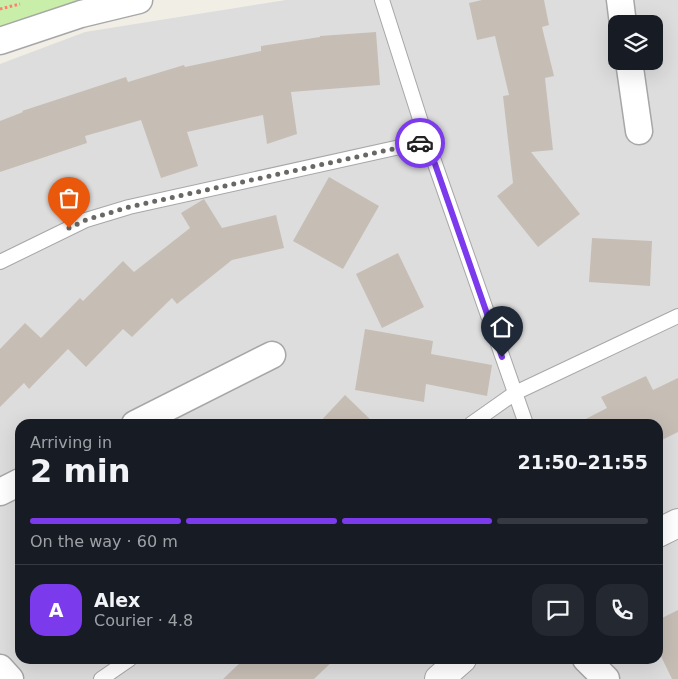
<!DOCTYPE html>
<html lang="en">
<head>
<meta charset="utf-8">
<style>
  :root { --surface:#171b24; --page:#242831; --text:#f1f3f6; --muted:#9ea1a6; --line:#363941; --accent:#7c3aed }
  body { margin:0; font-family:"DejaVu Sans",sans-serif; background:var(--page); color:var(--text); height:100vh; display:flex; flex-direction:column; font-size:19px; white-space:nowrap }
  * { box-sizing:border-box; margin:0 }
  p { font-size:16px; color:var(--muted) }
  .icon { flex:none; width:28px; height:28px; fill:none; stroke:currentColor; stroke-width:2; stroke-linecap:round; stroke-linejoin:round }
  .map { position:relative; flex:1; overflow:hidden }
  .side { position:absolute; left:15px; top:419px; width:648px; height:245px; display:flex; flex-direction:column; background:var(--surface); border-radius:15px; box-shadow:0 5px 20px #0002 }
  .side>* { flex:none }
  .tools { position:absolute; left:608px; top:15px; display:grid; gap:10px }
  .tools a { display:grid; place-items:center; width:55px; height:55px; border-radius:10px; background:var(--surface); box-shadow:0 5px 20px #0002; font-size:25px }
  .pin { position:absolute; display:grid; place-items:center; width:42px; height:42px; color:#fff; margin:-51px -21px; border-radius:50% 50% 50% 0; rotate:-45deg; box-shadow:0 0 5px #0007 }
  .pin .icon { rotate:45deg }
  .courier { position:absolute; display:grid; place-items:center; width:50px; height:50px; margin:-25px; border:4px solid #7c3aed; border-radius:50%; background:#fff; color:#222; box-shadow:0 1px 6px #0007 }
  .head em { font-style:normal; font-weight:700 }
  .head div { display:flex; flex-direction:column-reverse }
  .head { display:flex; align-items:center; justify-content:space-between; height:85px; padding:0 15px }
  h1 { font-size:32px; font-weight:700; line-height:38px }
  .bar { display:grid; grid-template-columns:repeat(4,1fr); gap:8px 5px; align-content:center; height:60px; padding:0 15px }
  .bar i { height:6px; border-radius:4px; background:var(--line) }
  .bar .on { background:var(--accent) }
  .bar p { grid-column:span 4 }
  .line { display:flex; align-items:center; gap:12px; padding:0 15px; border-top:1px solid var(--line) }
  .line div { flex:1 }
  .round { display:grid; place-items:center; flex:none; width:52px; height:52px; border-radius:15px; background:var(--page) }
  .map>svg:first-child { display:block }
</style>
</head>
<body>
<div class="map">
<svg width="678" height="679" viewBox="0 0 678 679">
  <rect width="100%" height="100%" fill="#f1eee6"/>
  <!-- residential -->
  <path fill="#dedddd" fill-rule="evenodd" d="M286,0h392v679h-678v-615l85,-32zM616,24h38v37h-38zM20,424h638v235h-638z"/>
  <!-- grass -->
  <polygon fill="#c8eea9" points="0,0 140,0 0,32"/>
  <!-- building -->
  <g fill="#c6beb5">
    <polygon points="482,0 544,0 549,25 542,27 554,76 545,78 553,150 531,152 580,214 538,247 497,196 513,183 503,96 509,95 495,36 477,40 469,3"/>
    <polygon points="376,32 380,85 291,92 297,134 267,144 263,115 187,132 198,166 161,178 141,120 85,136 87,143 0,172 0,121 23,112 22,111 126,77 128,82 184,65 185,67 261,51 261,46 320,37 320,36"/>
    <polygon points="329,177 379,206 343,269 293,241"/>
    <polygon points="204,199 222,228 276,215 284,248 232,260 177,304 172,298 132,337 123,329 86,367 68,349 29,389 24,383 0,407 0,349 25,323 41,338 80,298 83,301 123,261 134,272 190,228 181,213"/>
    <polygon points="592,238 652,241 650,286 589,282"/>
    <polygon points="398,253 424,307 382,328 356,274"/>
    <polygon points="365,329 433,341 431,354 492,365 487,396 426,384 424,402 355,390"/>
    <polygon points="646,376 653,390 678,378 678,432 658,442 658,424 576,424 607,408 601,397"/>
    <polygon points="345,395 375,424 318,424"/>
    <polygon points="678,610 678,679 672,679 658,650 658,620"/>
    <polygon points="244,659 335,659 314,679 223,679"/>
  </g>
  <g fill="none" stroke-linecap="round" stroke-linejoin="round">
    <defs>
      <g id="service">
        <polyline points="382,0 427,141 526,424"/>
        <polyline points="0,262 86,220 129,207 427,141"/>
        <polyline points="471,424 515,393 678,316"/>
        <polyline points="101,679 130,659"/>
      </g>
      <g id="minor">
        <polyline points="620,0 623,24"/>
        <polyline points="0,41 81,14 139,0"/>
        <polyline points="629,61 639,131"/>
        <polyline points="135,424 272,355"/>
        <polyline points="0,492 20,482"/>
        <polyline points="586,659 606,679"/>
        <polyline points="0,668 10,679"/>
      </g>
      <g id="tertiary">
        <polyline points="658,533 678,523"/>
        <polyline points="439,679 462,659"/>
      </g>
    </defs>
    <!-- service casing -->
    <use href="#service" stroke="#a7a7a7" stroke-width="16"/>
    <!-- minor casing -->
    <use href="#minor" stroke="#a7a7a7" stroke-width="29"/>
    <!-- tertiary casing -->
    <use href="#tertiary" stroke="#a7a7a7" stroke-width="30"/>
    <!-- path -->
    <polyline stroke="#ff7f69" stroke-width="3" stroke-dasharray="2.5 2.5" stroke-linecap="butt" points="0,9 20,4"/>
    <!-- service -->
    <use href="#service" stroke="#fff" stroke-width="14"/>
    <!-- minor -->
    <use href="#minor" stroke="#fff" stroke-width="26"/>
    <!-- tertiary -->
    <use href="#tertiary" stroke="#fff" stroke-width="28"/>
  </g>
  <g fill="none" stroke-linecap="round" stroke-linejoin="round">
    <!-- done -->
    <polyline stroke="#696865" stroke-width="5" stroke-dasharray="0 9" points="69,228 86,220 129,207 420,143"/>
    <!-- route -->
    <polyline stroke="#7c3aed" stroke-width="6" points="420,143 427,141 502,357"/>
  </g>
</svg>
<div class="tools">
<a><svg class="icon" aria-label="layers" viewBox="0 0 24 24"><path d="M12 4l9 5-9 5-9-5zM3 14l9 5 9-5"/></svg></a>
</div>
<div class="pin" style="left:69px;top:228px;background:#ea580c"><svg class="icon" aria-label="bag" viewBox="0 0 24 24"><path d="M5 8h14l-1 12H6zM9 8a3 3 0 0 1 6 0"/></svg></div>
<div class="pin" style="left:502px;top:357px;background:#1f2937"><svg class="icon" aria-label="home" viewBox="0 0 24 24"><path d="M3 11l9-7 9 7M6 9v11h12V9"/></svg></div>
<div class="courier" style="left:420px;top:143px"><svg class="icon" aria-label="car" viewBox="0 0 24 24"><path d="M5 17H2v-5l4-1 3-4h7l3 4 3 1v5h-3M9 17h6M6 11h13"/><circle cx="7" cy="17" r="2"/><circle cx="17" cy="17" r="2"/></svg></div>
<section class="side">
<div class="head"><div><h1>2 min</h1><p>Arriving in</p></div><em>21:50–21:55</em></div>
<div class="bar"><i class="on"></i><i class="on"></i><i class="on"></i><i></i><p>On the way · 60 m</p></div>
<div class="line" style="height:90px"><b class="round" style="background:var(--accent);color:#fff">A</b><div><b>Alex</b><p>Courier · 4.8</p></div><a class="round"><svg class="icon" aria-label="chat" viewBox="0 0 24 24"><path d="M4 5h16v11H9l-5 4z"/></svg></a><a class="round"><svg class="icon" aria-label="phone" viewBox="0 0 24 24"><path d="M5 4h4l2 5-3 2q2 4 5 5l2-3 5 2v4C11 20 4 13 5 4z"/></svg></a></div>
</section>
</div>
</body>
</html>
